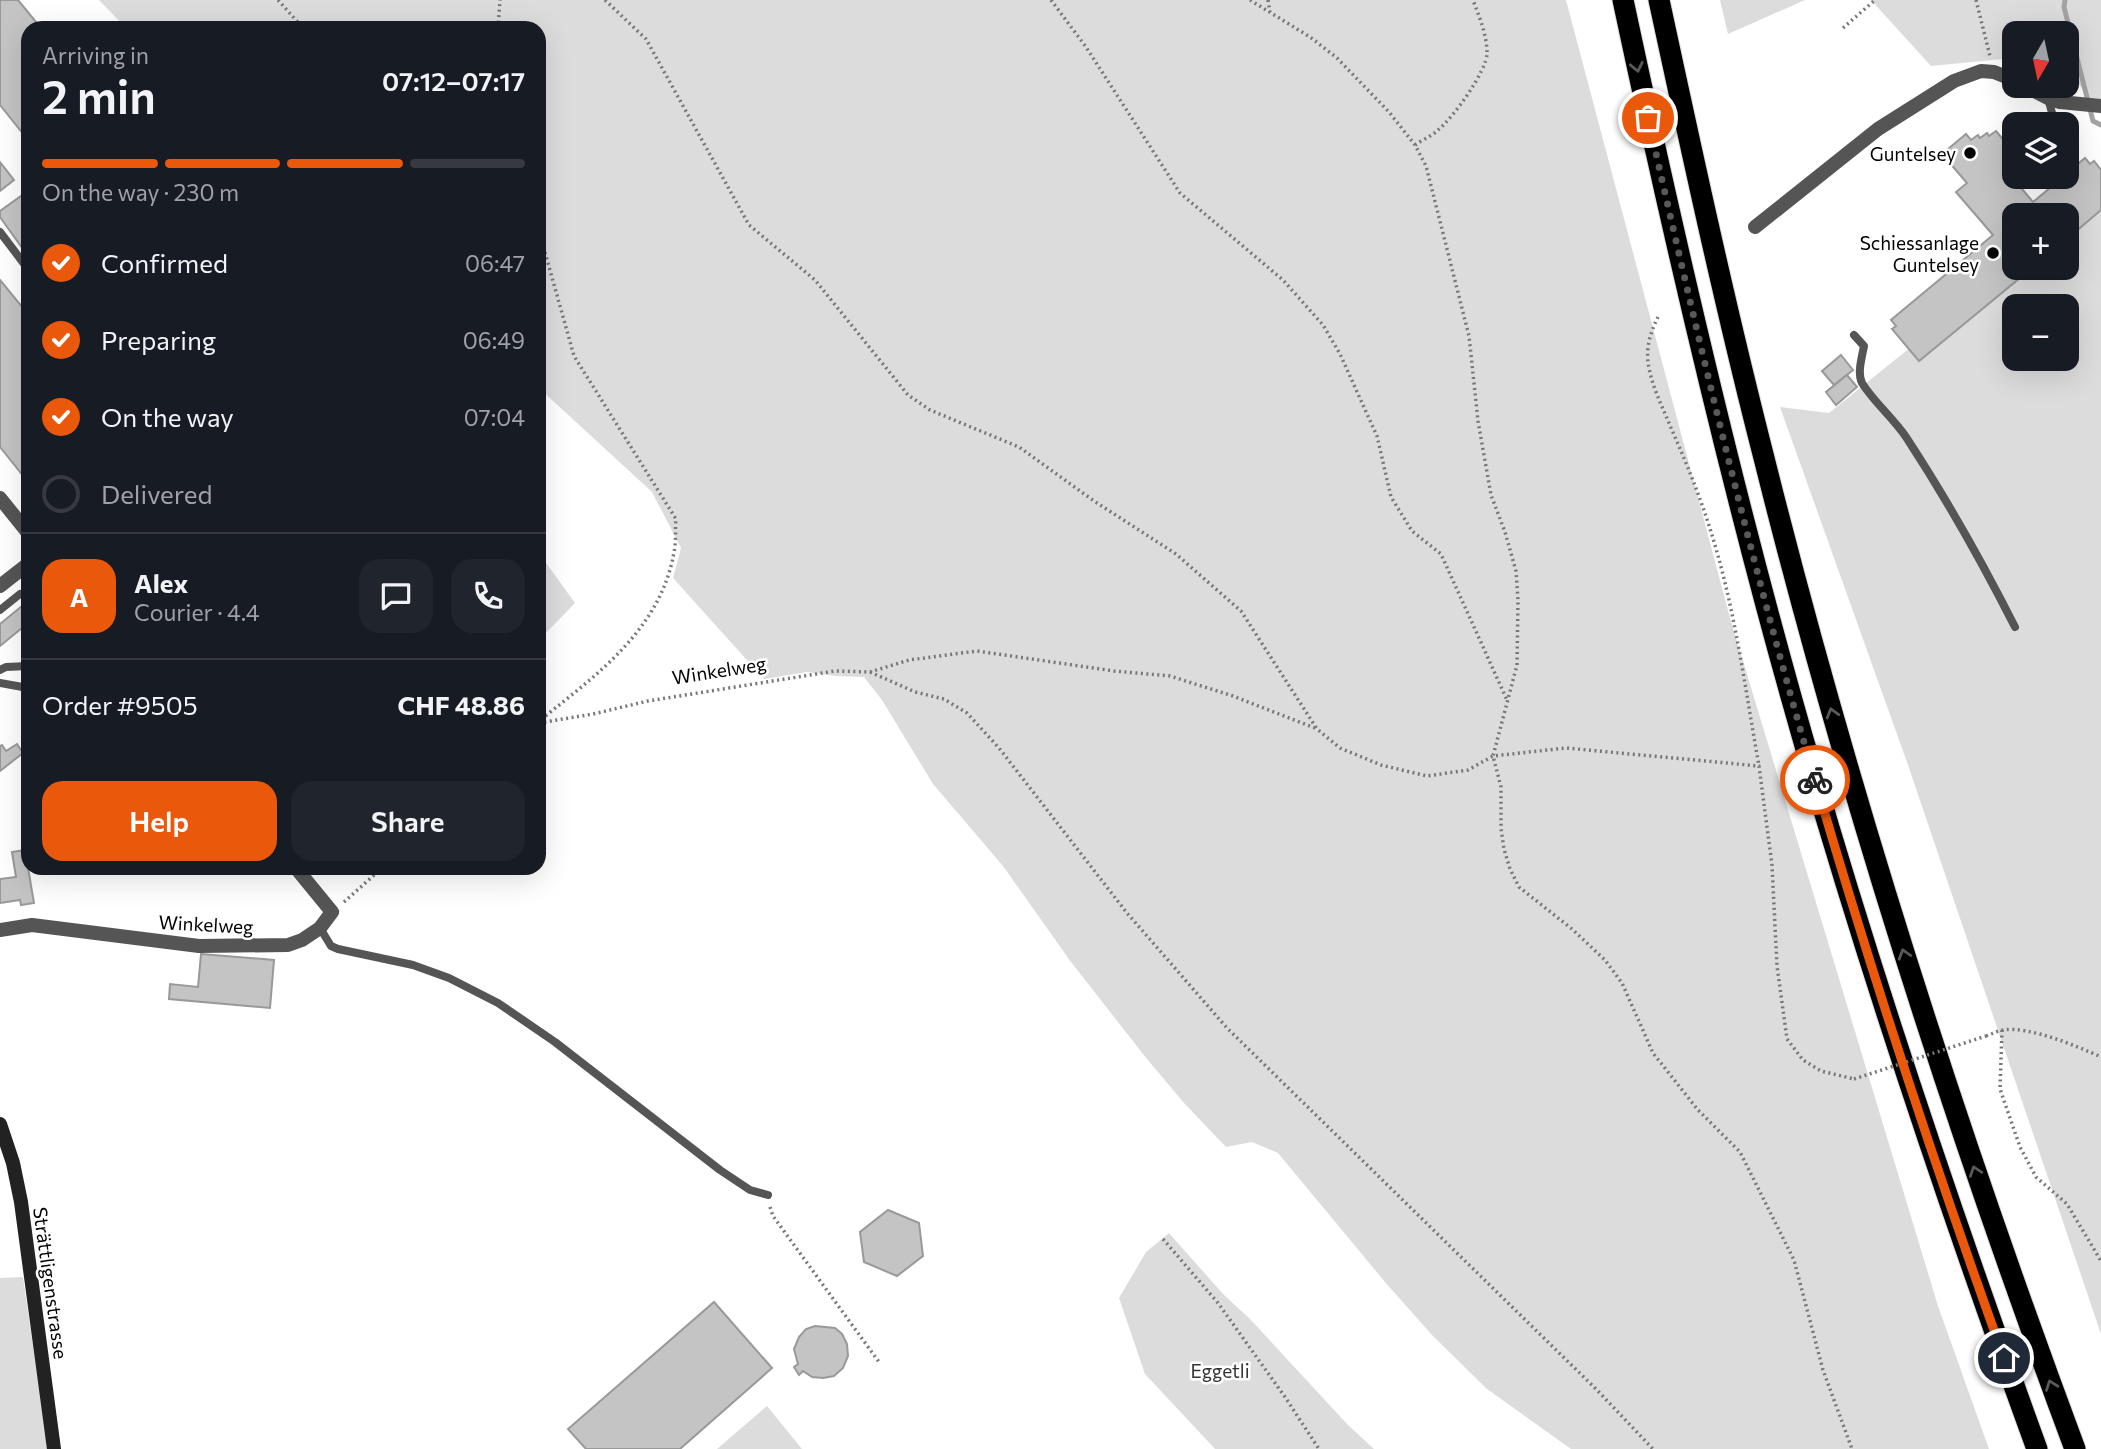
<!DOCTYPE html>
<html lang="en">
<head>
<meta charset="utf-8">
<style>
  :root { --surface:#171b24; --page:#20242c; --text:#f1f3f6; --muted:#9ea1a6; --line:#363941; --accent:#ea580c }
  body { margin:0; font-family:Commissioner,sans-serif; background:var(--page); color:var(--text); height:100vh; display:flex; flex-direction:column; font-size:26px; white-space:nowrap }
  * { box-sizing:border-box; margin:0 }
  p { font-size:23px; color:var(--muted) }
  .icon { flex:none; width:38px; height:38px; fill:none; stroke:currentColor; stroke-width:2; stroke-linecap:round; stroke-linejoin:round }
  .map { position:relative; flex:1; overflow:hidden }
  .drawer { position:absolute; left:21px; top:21px; width:525px; height:854px; display:flex; flex-direction:column; background:var(--surface); border-radius:21px; box-shadow:0 7px 28px #0002 }
  .drawer>* { flex:none }
  .needle { width:46px; rotate:189deg }
  .tools { position:absolute; left:2002px; top:21px; display:grid; gap:14px }
  .tools a { display:grid; place-items:center; width:77px; height:77px; border-radius:14px; background:var(--surface); box-shadow:0 7px 28px #0002; font-size:35px }
  .pin { position:absolute; display:grid; place-items:center; width:60px; height:60px; color:#fff; margin:-30px; border:4px solid #fff; border-radius:50%; box-shadow:0 2px 7px #0007 }
  .courier { position:absolute; display:grid; place-items:center; width:70px; height:70px; margin:-35px; border:5px solid #ea580c; border-radius:50%; background:#fff; color:#222; box-shadow:0 2px 9px #0007 }
  .overview em { font-style:normal; font-weight:600 }
  .overview div { display:flex; flex-direction:column-reverse }
  .overview { display:flex; align-items:center; justify-content:space-between; height:119px; padding:0 21px }
  h1 { font-size:46px; font-weight:600; line-height:52px }
  .bar { display:grid; grid-template-columns:repeat(4,1fr); gap:10px 7px; align-content:center; height:84px; padding:0 21px }
  .bar i { height:9px; border-radius:5px; background:var(--line) }
  .bar .on { background:var(--accent) }
  .bar p { grid-column:span 4 }
  .line { display:flex; align-items:center; gap:18px; padding:0 21px; border-top:2px solid var(--line) }
  .line div { flex:1 }
  .round { display:grid; place-items:center; flex:none; width:74px; height:74px; border-radius:21px; background:var(--page) }
  ol { padding:0 21px; list-style:none }
  li { display:flex; align-items:center; gap:21px; height:77px }
  li p { margin-inline-start:auto }
  li .icon { padding:7px; border-radius:50%; background:var(--accent); color:#fff; stroke-width:4 }
  li:last-child { color:var(--muted) }
  li i { width:38px; height:38px; border:4px solid var(--line); border-radius:50% }
  .primary-button { display:flex; gap:14px; margin-top:auto; padding:14px 21px }
  .primary-button a { flex:1; height:80px; border-radius:21px; background:var(--accent); color:#fff; font-size:28px; font-weight:600; line-height:80px; text-align:center }
  .primary-button a+a { background:var(--page); color:var(--text) }
  .map>svg:first-child { display:block }
</style>
</head>
<body>
<div class="map">
<svg width="2101" height="1449" viewBox="0 0 2101 1449">
  <rect width="100%" height="100%" fill="#fff"/>
  <!-- green -->
  <g fill="#dcdcdc" fill-rule="evenodd">
    <polygon points="99,0 1566,0 1730,618 1938,1306 1989,1449 1571,1449 1487,1389 1432,1335 1385,1282 1278,1153 1252,1142 1226,1147 1184,1103 1147,1059 1071,962 1003,866 933,784 882,700 864,677 836,676 807,672 764,679 673,578 681,548 652,492 539,388 539,28 126,28"/>
    <polygon points="1720,0 1805,0 1728,34"/>
    <polygon points="1871,0 2101,0 2101,114 2067,68 2067,33 2014,33 2014,58 1931,66"/>
    <path d="M2101,195v1139l-193,-569 -128,-358 49,6 185,-149v4h53v-46zM2014,306h53v53h-53z"/>
    <polygon points="539,553 575,603 539,640"/>
    <polygon points="1169,1233 1223,1294 1250,1319 1348,1425 1374,1449 1215,1449 1145,1374 1119,1298 1146,1252"/>
    <polygon points="23,1277 48,1449 0,1449 0,1278"/>
    <polygon points="767,1406 802,1449 717,1449"/>
  </g>
  <g fill="none" stroke-linecap="round" stroke-linejoin="round">
    <!-- stream -->
    <polyline stroke="#a3a3a3" stroke-width="5" points="2065,0 2064,7 2093,121 2101,125"/>
  </g>
  <!-- building -->
  <g fill="#c4c4c4" stroke="#999" stroke-width="2">
    <polygon points="0,0 18,0 41,28 28,28 28,140 0,105"/>
    <polygon points="1996,131 2014,153 2014,177 2031,177 2023,183 2020,180 2017,183 2033,202 2063,177 2067,177 2067,173 2085,158 2090,164 2094,161 2101,170 2101,210 2067,239 2067,215 2014,215 2014,268 2032,268 1919,361 1892,329 1896,326 1891,320 1993,235 1956,192 1967,183 1942,154 1966,134 1971,140 1978,135 1980,138 1987,133 1989,136"/>
    <polygon points="0,162 14,180 0,191"/>
    <polygon points="28,191 28,256 0,217 0,211"/>
    <polygon points="0,280 28,314 28,482 0,447"/>
    <polygon points="1841,355 1853,370 1834,385 1822,371"/>
    <polygon points="1847,375 1857,387 1836,405 1826,392"/>
    <polygon points="28,601 28,623 0,646 0,624"/>
    <polygon points="17,744 23,753 0,771 0,746 2,745 6,751"/>
    <polygon points="25,850 34,903 21,905 20,900 0,903 0,879 16,877 12,852"/>
    <polygon points="201,954 274,960 270,1008 169,999 170,984 198,987"/>
    <polygon points="888,1210 919,1223 923,1256 897,1276 864,1262 860,1232"/>
    <polygon points="714,1302 772,1368 680,1449 586,1449 568,1429"/>
    <polygon points="815,1326 835,1328 842,1334 847,1344 848,1356 843,1368 834,1376 823,1378 812,1377 803,1371 799,1375 794,1367 798,1364 794,1349 799,1337 806,1329"/>
  </g>
  <g fill="none" stroke-linecap="round" stroke-linejoin="round">
    <defs>
      <g id="motorway">
        <path d="M1623,0c50,235 104,469 169,700 71,253 155,502 245,749"/>
        <path d="M1659,0c33,153 66,306 105,458 84,336 190,666 311,991"/>
      </g>
    </defs>
    <!-- motorway casing -->
    <use href="#motorway" stroke="#dbdbdb" stroke-width="23"/>
    <!-- path -->
    <g stroke="#777" stroke-width="3.5" stroke-dasharray="2 3.5" stroke-linecap="butt">
      <polyline points="278,0 303,28"/>
      <polyline points="605,0 646,39 749,225 815,280 908,395 930,410 1019,447 1094,501 1176,554 1241,611 1317,729 1340,748 1381,765 1427,776 1468,770 1493,756 1566,748 1759,766 1772,865 1777,966 1787,1039 1803,1060 1821,1071 1854,1079"/>
      <polyline points="1051,0 1086,47 1180,193 1283,280 1323,325 1340,354 1377,436 1391,497 1412,531 1441,554 1507,700"/>
      <polyline points="1250,0 1310,37 1337,58 1389,112 1415,145 1426,166 1469,336 1478,421 1491,495 1505,532 1516,571 1518,600 1517,665 1493,756 1501,787 1501,829 1504,849 1510,869 1519,887 1572,929 1605,960 1622,983 1653,1053 1698,1110 1740,1152 1794,1260 1823,1370 1852,1449"/>
      <polyline points="1268,0 1270,12"/>
      <polyline points="1976,0 1990,56"/>
      <polyline points="498,28 500,0"/>
      <polyline points="1843,28 1875,0"/>
      <path d="M1415,145c7,-5 17,-9 23,-15 15,-12 49,-59 49,-77 0,-18 -8,-37 -14,-53"/>
      <path d="M539,231l35,125 102,163c-1,9 0,18 -1,27 -11,81 -77,128 -136,175"/>
      <path d="M1658,317c-8,16 -13,33 -9,51 4,21 14,40 22,60 15,34 29,68 40,104 24,76 34,156 48,234"/>
      <polyline points="870,672 915,692 944,699 967,713 999,748 1127,913 1227,1028 1597,1390 1653,1449"/>
      <polyline points="539,723 593,714 648,701 835,671 870,672 909,660 977,651 1114,671 1170,676 1233,696 1315,728"/>
      <polyline points="344,902 382,868"/>
      <polyline points="2002,1030 2000,1089 2020,1147 2036,1177 2067,1204 2101,1261"/>
      <path d="M1986,1036c6,-2 11,-5 17,-6 26,-4 74,16 98,27"/>
      <polyline points="770,1207 773,1216 879,1362"/>
      <polyline points="1163,1239 1218,1303 1285,1397 1319,1449"/>
    </g>
    <!-- service -->
    <g stroke="#555" stroke-width="8">
      <polyline points="2048,98 2055,124"/>
      <polyline points="0,232 28,269"/>
      <path d="M1854,335l10,11c-2,11 -7,27 -2,37 11,18 31,35 44,54 40,61 76,125 109,190"/>
      <polyline points="0,610 20,594"/>
      <polyline points="0,670 6,667 28,666"/>
      <polyline points="0,683 28,688"/>
      <polyline points="320,928 331,946 338,949 413,965 449,978 498,1003 555,1042 720,1170 750,1190 768,1195"/>
    </g>
    <!-- minor -->
    <g stroke="#555" stroke-width="14">
      <polyline points="2024,86 2048,98 2060,102 2101,106"/>
      <polyline points="1755,227 1878,129 1954,81 1981,71 1994,72 2014,80"/>
      <polyline points="0,498 28,533"/>
      <polyline points="0,586 28,564"/>
      <polyline points="0,930 32,925 199,946 288,945 302,940 320,928 332,912 296,868"/>
    </g>
    <!-- secondary -->
    <polyline stroke="#222" stroke-width="14" points="0,1124 13,1163 21,1202 54,1449"/>
    <!-- motorway -->
    <use href="#motorway" stroke="#000" stroke-width="21"/>
    <!-- path-bridge -->
    <polyline stroke="#777" stroke-width="3.5" stroke-dasharray="2 3.5" stroke-linecap="butt" points="1854,1079 1986,1036"/>
  </g>
  <!-- one-way arrows -->
  <defs><path id="oneway-chevron" d="M-2-3.5L2.5 0L-2 3.5" fill="none" stroke-width="1.6" stroke-linecap="round" stroke-linejoin="round" transform="scale(1.75)"/></defs>
  <g stroke="#595959">
    <use href="#oneway-chevron" transform="translate(1637 67) rotate(78)"/>
    <use href="#oneway-chevron" transform="translate(1832 713) rotate(-106)"/>
    <use href="#oneway-chevron" transform="translate(1904 954) rotate(-107)"/>
    <use href="#oneway-chevron" transform="translate(1975 1171) rotate(-109)"/>
    <use href="#oneway-chevron" transform="translate(2051 1385) rotate(-110)"/>
  </g>
  <g fill="none" stroke-linecap="round" stroke-linejoin="round">
    <!-- done -->
    <path stroke="#595959" stroke-width="7" stroke-dasharray="0 12.6" d="M1648,118c50,222 103,444 167,662"/>
    <!-- route -->
    <path stroke="#ea580c" stroke-width="9" d="M1815,780c57,195 120,387 189,578"/>
  </g>
  <!-- markers -->
  <g fill="#000" stroke="#fff" stroke-width="2.5">
    <circle cx="1970" cy="153" r="7"/>
    <circle cx="1993" cy="253" r="7"/>
  </g>
  <g text-anchor="middle" dominant-baseline="central" stroke-width="5" stroke-linejoin="round" paint-order="stroke">
    <!-- poi labels -->
    <g font-size="19" fill="#000" stroke="#fff" text-anchor="end">
      <text x="1956" y="153">Guntelsey</text>
      <text x="1979" y="242">Schiessanlage<tspan x="1979" dy="22">Guntelsey</tspan></text>
    </g>
    <!-- street labels -->
    <g font-size="19" fill="#000" stroke="#fff">
      <text transform="translate(719 670) rotate(-9)">Winkelweg</text>
      <text transform="translate(206 924) rotate(3)">Winkelweg</text>
      <text transform="translate(51 1283) rotate(82)">Strättligenstrasse</text>
    </g>
    <!-- park labels -->
    <g font-size="19" fill="#333" stroke="#fff">
      <text x="1220" y="1370">Eggetli</text>
    </g>
  </g>
</svg>
<div class="tools">
<a><svg class="needle" viewBox="-14 -14 28 28"><path d="M0-13l5 13h-10z" fill="#e53935"/><path d="M0 13l5-13h-10z" fill="#9ea1a6"/></svg></a>
<a><svg class="icon" aria-label="layers" viewBox="0 0 24 24"><path d="M12 4l9 5-9 5-9-5zM3 14l9 5 9-5"/></svg></a>
<a>+</a>
<a>−</a>
</div>
<div class="pin" style="left:1648px;top:118px;background:#ea580c"><svg class="icon" aria-label="bag" viewBox="0 0 24 24"><path d="M5 8h14l-1 12H6zM9 8a3 3 0 0 1 6 0"/></svg></div>
<div class="pin" style="left:2004px;top:1358px;background:#1f2937"><svg class="icon" aria-label="home" viewBox="0 0 24 24"><path d="M3 11l9-7 9 7M6 9v11h12V9"/></svg></div>
<div class="courier" style="left:1815px;top:780px"><svg class="icon" aria-label="bike" viewBox="0 0 24 24"><circle cx="6" cy="16" r="4"/><circle cx="18" cy="16" r="4"/><path d="M6 16l4-8h5l3 8M10 8l3 8H6M13 5h3"/></svg></div>
<section class="drawer">
<div class="overview"><div><h1>2 min</h1><p>Arriving in</p></div><em>07:12–07:17</em></div>
<div class="bar"><i class="on"></i><i class="on"></i><i class="on"></i><i></i><p>On the way · 230 m</p></div>
<ol>
<li><svg class="icon" aria-label="check" viewBox="0 0 24 24"><path d="M5 12l5 5 9-10"/></svg>Confirmed<p>06:47</p></li>
<li><svg class="icon" aria-label="check" viewBox="0 0 24 24"><path d="M5 12l5 5 9-10"/></svg>Preparing<p>06:49</p></li>
<li><svg class="icon" aria-label="check" viewBox="0 0 24 24"><path d="M5 12l5 5 9-10"/></svg>On the way<p>07:04</p></li>
<li><i></i>Delivered</li>
</ol>
<div class="line" style="height:126px"><b class="round" style="background:var(--accent);color:#fff">A</b><div><b>Alex</b><p>Courier · 4.4</p></div><a class="round"><svg class="icon" aria-label="chat" viewBox="0 0 24 24"><path d="M4 5h16v11H9l-5 4z"/></svg></a><a class="round"><svg class="icon" aria-label="phone" viewBox="0 0 24 24"><path d="M5 4h4l2 5-3 2q2 4 5 5l2-3 5 2v4C11 20 4 13 5 4z"/></svg></a></div>
<div class="line" style="height:91px"><div>Order #9505</div><b>CHF 48.86</b></div>
<div class="primary-button"><a>Help</a><a>Share</a></div>
</section>
</div>
</body>
</html>
